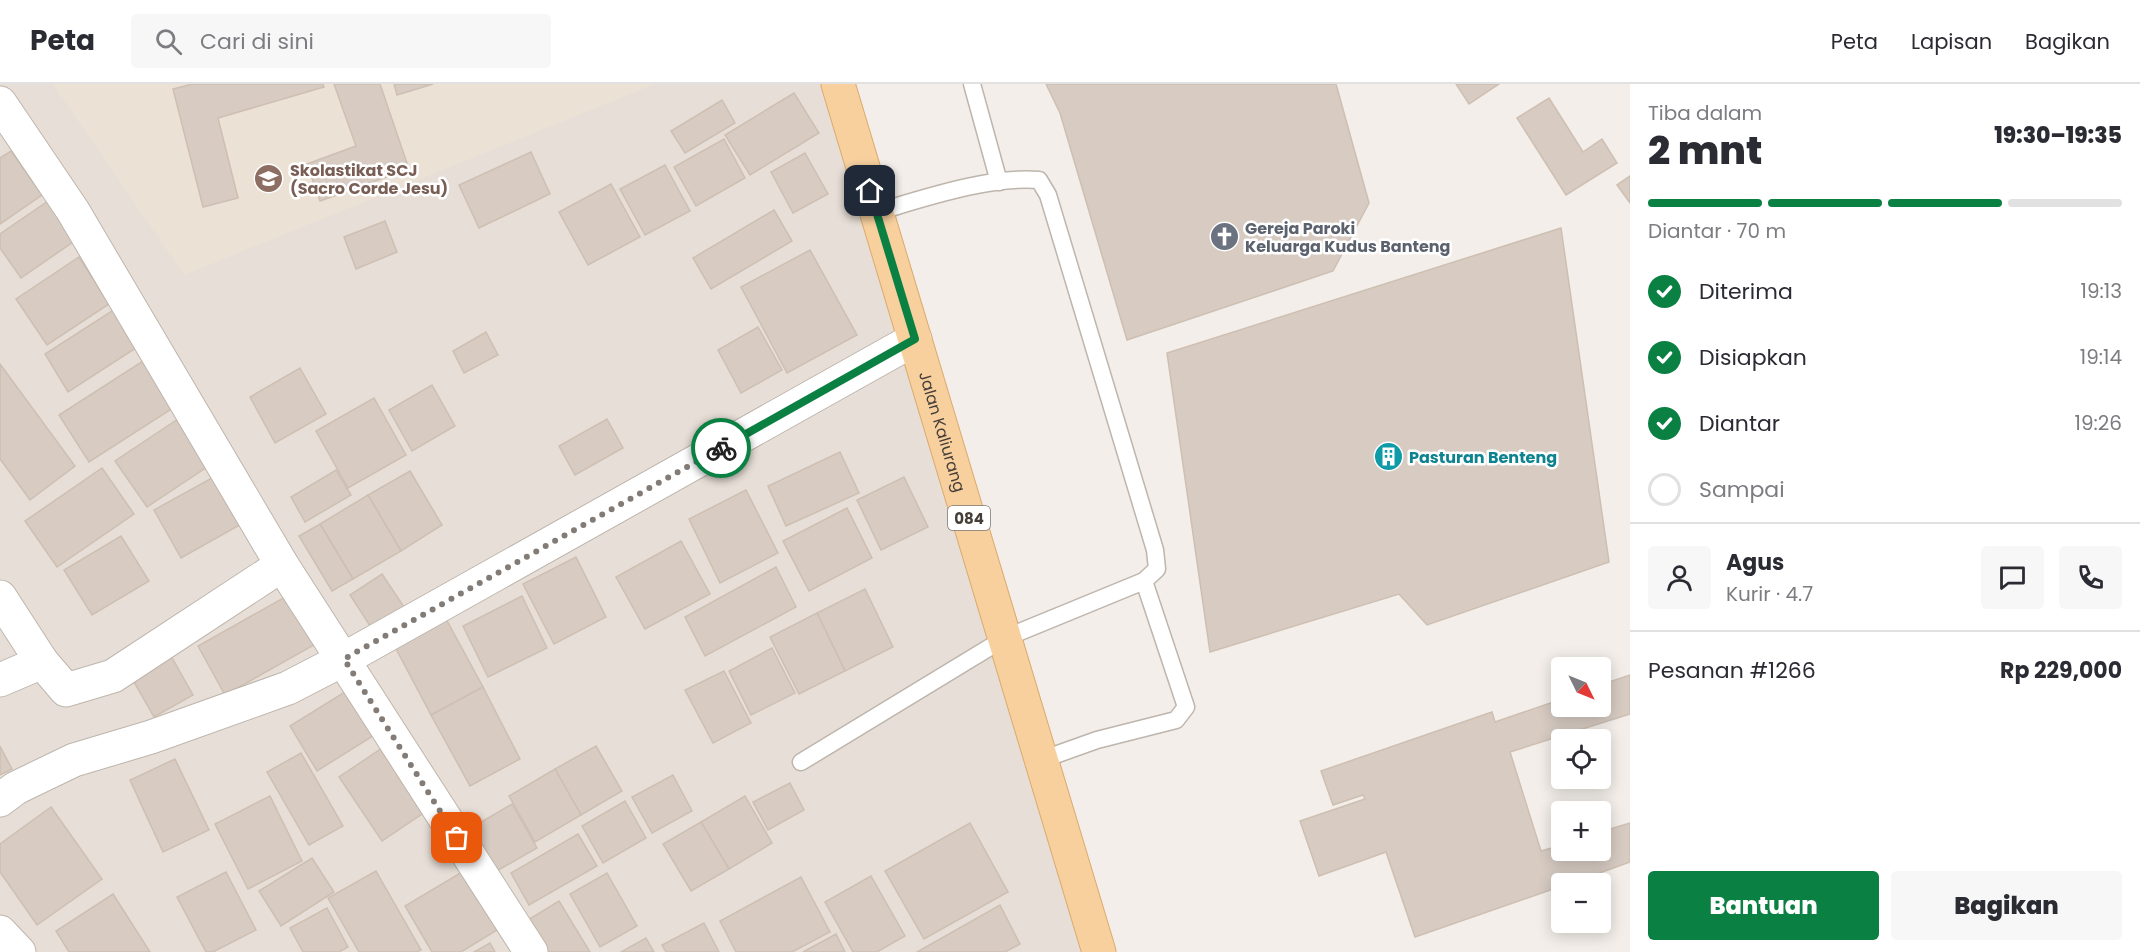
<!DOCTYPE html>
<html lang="id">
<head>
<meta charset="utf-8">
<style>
  :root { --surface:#fff; --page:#f7f7f7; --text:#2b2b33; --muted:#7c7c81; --line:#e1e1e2; --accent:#0b8043 }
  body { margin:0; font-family:Poppins,sans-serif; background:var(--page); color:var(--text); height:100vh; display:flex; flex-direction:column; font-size:22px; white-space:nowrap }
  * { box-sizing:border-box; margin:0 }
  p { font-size:20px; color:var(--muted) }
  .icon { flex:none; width:33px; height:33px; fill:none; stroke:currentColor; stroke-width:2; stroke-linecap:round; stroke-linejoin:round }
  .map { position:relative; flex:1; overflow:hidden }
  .sheet { display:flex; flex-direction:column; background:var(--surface); width:510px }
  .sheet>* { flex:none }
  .needle { width:39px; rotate:133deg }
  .fabs { position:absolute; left:1551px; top:573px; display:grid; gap:12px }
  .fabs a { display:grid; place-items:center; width:60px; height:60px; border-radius:6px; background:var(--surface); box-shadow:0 3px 15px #0003; font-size:30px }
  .pin { position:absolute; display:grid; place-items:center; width:51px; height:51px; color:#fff; margin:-26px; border-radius:12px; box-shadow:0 3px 9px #0006 }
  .courier { position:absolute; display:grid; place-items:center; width:60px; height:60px; margin:-30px; border:4px solid #0b8043; border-radius:50%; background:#fff; color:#222; box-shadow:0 2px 8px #0007 }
  .head em { font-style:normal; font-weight:800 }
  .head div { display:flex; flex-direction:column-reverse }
  .head { display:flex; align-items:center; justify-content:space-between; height:102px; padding:0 18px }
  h1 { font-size:39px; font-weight:800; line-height:45px }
  .bar { display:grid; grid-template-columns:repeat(4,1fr); gap:9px 6px; align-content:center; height:72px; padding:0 18px }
  .bar i { height:8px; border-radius:4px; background:var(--line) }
  .bar .on { background:var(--accent) }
  .bar p { grid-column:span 4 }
  .line { display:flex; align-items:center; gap:15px; padding:0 18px; border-top:2px solid var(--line) }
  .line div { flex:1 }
  .round { display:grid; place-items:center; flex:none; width:63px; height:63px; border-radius:6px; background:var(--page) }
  ol { padding:0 18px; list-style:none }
  li { display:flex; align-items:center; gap:18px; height:66px }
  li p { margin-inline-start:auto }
  li .icon { padding:6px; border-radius:50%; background:var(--accent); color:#fff; stroke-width:4 }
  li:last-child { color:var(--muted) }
  li i { width:33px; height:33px; border:3px solid var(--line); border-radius:50% }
  .action { display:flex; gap:12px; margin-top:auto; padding:12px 18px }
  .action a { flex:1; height:69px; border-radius:6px; background:var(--accent); color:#fff; font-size:24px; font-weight:800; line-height:69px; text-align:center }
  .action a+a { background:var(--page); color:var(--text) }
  header { display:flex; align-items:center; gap:36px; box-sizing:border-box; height:84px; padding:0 30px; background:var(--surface); border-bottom:2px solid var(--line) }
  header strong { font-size:28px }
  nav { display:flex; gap:33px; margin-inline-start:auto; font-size:21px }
  .search { width:420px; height:54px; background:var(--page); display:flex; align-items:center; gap:15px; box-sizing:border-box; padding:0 21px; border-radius:6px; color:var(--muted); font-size:22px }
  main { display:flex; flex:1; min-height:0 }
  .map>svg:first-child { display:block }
</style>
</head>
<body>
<header>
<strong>Peta</strong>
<div class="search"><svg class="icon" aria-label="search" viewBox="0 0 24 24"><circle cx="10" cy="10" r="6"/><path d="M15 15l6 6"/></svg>Cari di sini</div>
<nav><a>Peta</a><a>Lapisan</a><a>Bagikan</a></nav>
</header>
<main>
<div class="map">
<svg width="1630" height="868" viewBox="0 0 1630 868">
  <rect width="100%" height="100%" fill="#f3eee9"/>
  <!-- residential -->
  <polygon fill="#e7dfd7" points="0,0 832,0 1087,868 0,868"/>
  <!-- education -->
  <polygon fill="#ebe1d4" points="53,0 655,0 184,191"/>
  <!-- building -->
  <g fill="#d7cbc2" stroke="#cebfb2" stroke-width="1.5">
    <polygon points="192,0 323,0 324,3 218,34 238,114 203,123 173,5"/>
    <polygon points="334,0 380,0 409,85 320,117 307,80 356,62"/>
    <polygon points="394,0 433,0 397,11"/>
    <polygon points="1046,0 1336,0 1369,119 1333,187 1127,256 1060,29"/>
    <polygon points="1456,0 1499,0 1469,20"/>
    <polygon points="794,9 819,49 750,91 725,51"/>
    <polygon points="1549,14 1583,68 1602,55 1617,79 1566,111 1517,34"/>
    <polygon points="722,16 735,39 685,69 671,47"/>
    <polygon points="724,55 745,94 696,122 674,83"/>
    <polygon points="11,67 42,111 0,140 0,74"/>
    <polygon points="531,68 550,110 479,144 459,101"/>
    <polygon points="805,69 828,110 793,129 771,88"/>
    <polygon points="665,81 690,127 645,151 620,105"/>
    <polygon points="1630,92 1630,119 1617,101"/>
    <polygon points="611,100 640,153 588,181 559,128"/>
    <polygon points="48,117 76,156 21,194 0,164 0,150"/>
    <polygon points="774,126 792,157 711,205 693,174"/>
    <polygon points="385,137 397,168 356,185 344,153"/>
    <polygon points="1561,144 1609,478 1427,541 1399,510 1210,568 1167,269"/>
    <polygon points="810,166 857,251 787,289 741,203"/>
    <polygon points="79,173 109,220 47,261 16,215"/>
    <polygon points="115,225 139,262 68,308 45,270"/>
    <polygon points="758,243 782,286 741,309 718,266"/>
    <polygon points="486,248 498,271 464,289 453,267"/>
    <polygon points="143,277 173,324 89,378 59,331"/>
    <polygon points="0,280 75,382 30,416 0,375"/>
    <polygon points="300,284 326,330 275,359 250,313"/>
    <polygon points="432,301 455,342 412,367 389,326"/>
    <polygon points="374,314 406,371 348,404 316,347"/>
    <polygon points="181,333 213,379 147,423 115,377"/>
    <polygon points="607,335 623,364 575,391 559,362"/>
    <polygon points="840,368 859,409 786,442 768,402"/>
    <polygon points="102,384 134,430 57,483 25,437"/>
    <polygon points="336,386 351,411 305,438 291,413"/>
    <polygon points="410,387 442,441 401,467 368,411"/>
    <polygon points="219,390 245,438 181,474 154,426"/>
    <polygon points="904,393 928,443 881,466 857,416"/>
    <polygon points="746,406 778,469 720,499 689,435"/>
    <polygon points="368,411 401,467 353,495 320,440"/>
    <polygon points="847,424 872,474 809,507 783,457"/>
    <polygon points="320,440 353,495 332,507 299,452"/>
    <polygon points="121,452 149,497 92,531 64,486"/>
    <polygon points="681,457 710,510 645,545 616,493"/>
    <polygon points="576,473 606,533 554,560 523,500"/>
    <polygon points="776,483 796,523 705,572 685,533"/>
    <polygon points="382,490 406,526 374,548 350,511"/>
    <polygon points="865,505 893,563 845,587 817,529"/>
    <polygon points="294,508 321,557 225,611 198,562"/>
    <polygon points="522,512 547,564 488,593 463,542"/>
    <polygon points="817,529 845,587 799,610 770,553"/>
    <polygon points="445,533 483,603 431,631 394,561"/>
    <polygon points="772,564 795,609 751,631 729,587"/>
    <polygon points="170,570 193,611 154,633 130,591"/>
    <polygon points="724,587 751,639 713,659 685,606"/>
    <polygon points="1630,591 1630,630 1510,668 1541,767 1562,761 1562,766 1600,766 1600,748 1630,739 1630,778 1569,800 1562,800 1562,802 1415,853 1386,768 1319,792 1300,737 1365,715 1363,711 1333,721 1321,687 1492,628 1495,638 1562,615 1562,622 1600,622 1600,601"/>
    <polygon points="483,603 520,675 470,702 431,631"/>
    <polygon points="348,606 376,650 317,687 290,642"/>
    <polygon points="388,660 431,724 382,757 339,693"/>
    <polygon points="0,662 12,685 0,691"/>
    <polygon points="596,662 622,707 581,731 555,685"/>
    <polygon points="301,669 343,742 309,761 267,688"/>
    <polygon points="175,675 209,746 163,768 130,696"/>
    <polygon points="555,685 581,731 535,758 509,712"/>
    <polygon points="673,691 692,727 652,749 632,713"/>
    <polygon points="790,699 804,726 768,746 753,718"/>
    <polygon points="270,712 302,777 248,805 215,740"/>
    <polygon points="745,712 772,759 729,785 701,738"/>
    <polygon points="625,717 646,754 603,779 582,742"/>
    <polygon points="512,720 537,764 495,788 471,744"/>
    <polygon points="51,723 102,795 37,841 0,788 0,760"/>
    <polygon points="701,738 729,785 691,807 663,760"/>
    <polygon points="970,739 1008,808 924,855 885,787"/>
    <polygon points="578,750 597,782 529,821 511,789"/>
    <polygon points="312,774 334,808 281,842 259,807"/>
    <polygon points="467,785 502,843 461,868 432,868 405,822"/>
    <polygon points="376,787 421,866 417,868 359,868 328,814"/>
    <polygon points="226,788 256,846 213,868 206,868 177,813"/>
    <polygon points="607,789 637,842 600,863 570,810"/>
    <polygon points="871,792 905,852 877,868 853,868 825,818"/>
    <polygon points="801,793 830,848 792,868 736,868 720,837"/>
    <polygon points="113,810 150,868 69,868 56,847"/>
    <polygon points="559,817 590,868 541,868 523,839"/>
    <polygon points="1000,821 1020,860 1005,868 917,868"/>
    <polygon points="327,824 348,863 339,868 303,868 290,844"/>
    <polygon points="704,839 719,868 666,868 662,861"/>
    <polygon points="836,850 845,868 803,868"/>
    <polygon points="646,854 654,868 621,868"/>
    <polygon points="490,859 495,868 474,868"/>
  </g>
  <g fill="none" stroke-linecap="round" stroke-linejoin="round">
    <defs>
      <g id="service">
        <polyline points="972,0 999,98"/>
        <polyline points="1041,676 1097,656 1176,636 1186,623 1144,497"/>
        <path d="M801,678l204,-124 139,-57 13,-12 -2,-19 -107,-355 -9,-15c-50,-4 -114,18 -162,32"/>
      </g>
      <g id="minor">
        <polyline points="0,19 73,127 282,481 531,868"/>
        <polyline points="0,513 42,578"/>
        <polyline points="0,596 42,578 66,606 113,592 282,481"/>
        <polyline points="0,716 16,704 74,676 151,653 288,604 344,575 915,255"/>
        <polyline points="0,848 19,868"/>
      </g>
      <g id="primary">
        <path id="s1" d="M838,0l261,868"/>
      </g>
    </defs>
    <!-- service casing -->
    <use href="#service" stroke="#beb5ac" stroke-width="19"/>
    <!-- minor casing -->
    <use href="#minor" stroke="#beb5ac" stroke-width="35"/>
    <!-- primary casing -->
    <use href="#primary" stroke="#dbaa6e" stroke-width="35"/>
    <!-- service -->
    <use href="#service" stroke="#fff" stroke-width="16"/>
    <!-- minor -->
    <use href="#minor" stroke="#fff" stroke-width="33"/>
    <!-- primary -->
    <use href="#primary" stroke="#f7d09e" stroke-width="33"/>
  </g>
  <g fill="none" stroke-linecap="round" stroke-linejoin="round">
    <!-- done -->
    <polyline stroke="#837c76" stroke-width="6" stroke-dasharray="0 10.8" points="457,754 344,575 721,364"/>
    <!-- route -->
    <polyline stroke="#0b8043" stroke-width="8" points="721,364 915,255 870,107"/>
  </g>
  <!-- icons -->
  <defs>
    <symbol id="university-disc" viewBox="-11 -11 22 22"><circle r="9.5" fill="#8d6e63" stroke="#fff"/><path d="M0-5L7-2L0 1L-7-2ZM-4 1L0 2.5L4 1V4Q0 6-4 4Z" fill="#fff"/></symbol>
    <symbol id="church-disc" viewBox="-11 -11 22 22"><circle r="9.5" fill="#6b7280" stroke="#fff"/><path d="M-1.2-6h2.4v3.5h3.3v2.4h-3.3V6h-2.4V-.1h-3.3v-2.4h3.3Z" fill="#fff"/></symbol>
    <symbol id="building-disc" viewBox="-11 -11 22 22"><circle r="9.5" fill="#0f9aa8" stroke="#fff"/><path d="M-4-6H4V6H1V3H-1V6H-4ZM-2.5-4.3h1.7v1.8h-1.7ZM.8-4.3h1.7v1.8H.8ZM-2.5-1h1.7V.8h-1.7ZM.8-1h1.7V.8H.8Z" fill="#fff"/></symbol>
  </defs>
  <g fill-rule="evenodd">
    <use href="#university-disc" x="252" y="78" width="33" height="33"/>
    <use href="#church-disc" x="1208" y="136" width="33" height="33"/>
    <use href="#building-disc" x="1372" y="356" width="33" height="33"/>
  </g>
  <g text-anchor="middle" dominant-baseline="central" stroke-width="5" stroke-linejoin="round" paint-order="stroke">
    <!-- shield labels -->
    <rect fill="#fff" stroke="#7e7874" stroke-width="1.5" x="948" y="422" width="42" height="24" rx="4.5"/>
    <g font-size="15" font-weight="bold" fill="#463e38">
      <text x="969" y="434">084</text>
    </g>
    <!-- education labels -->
    <g font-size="16" font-weight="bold" fill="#785e54" stroke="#fff" text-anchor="start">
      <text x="290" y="86">Skolastikat SCJ<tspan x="290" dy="18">(Sacro Corde Jesu)</tspan></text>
    </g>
    <!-- worship labels -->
    <g font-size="16" font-weight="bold" fill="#5b616d" stroke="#fff" text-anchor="start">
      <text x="1245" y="144">Gereja Paroki<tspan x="1245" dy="18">Keluarga Kudus Banteng</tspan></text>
    </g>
    <!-- street labels -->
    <g font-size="16" fill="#463e38" stroke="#fff">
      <text stroke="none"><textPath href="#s1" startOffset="363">Jalan Kaliurang</textPath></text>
    </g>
    <!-- culture labels -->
    <g font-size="16" font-weight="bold" fill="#0d838f" stroke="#fff" text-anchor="start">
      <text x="1409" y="373">Pasturan Benteng</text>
    </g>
  </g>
</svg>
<div class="fabs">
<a><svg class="needle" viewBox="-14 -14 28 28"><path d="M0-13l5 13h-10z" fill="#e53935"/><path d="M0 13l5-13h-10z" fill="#7c7c81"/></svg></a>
<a><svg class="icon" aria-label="locate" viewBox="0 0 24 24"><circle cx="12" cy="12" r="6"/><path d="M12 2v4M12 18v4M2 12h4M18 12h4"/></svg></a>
<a>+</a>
<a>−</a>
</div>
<div class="pin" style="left:457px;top:754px;background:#ea580c"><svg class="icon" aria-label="bag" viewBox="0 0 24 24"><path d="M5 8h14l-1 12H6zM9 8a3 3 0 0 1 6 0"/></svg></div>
<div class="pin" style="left:870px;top:107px;background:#1f2937"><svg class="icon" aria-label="home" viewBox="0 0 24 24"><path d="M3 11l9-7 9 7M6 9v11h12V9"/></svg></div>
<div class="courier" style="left:721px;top:364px"><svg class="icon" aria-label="bike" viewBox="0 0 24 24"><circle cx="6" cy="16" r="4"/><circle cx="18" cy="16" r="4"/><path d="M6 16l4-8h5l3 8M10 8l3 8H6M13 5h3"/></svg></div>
</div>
<section class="sheet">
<div class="head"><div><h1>2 mnt</h1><p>Tiba dalam</p></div><em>19:30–19:35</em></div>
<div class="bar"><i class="on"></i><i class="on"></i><i class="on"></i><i></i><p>Diantar · 70 m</p></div>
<ol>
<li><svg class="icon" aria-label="check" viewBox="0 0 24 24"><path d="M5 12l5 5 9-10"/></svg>Diterima<p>19:13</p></li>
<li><svg class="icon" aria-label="check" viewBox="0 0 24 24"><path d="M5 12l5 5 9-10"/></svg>Disiapkan<p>19:14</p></li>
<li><svg class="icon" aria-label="check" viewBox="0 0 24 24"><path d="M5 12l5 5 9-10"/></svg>Diantar<p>19:26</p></li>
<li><i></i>Sampai</li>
</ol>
<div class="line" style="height:108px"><a class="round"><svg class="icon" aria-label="person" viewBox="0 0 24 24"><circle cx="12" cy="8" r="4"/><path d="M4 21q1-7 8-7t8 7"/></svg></a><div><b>Agus</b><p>Kurir · 4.7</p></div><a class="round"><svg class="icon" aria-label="chat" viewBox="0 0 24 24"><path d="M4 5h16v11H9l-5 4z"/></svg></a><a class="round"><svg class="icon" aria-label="phone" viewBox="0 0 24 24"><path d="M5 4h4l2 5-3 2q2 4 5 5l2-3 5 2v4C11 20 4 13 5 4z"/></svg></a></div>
<div class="line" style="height:78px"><div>Pesanan #1266</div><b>Rp 229,000</b></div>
<div class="action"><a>Bantuan</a><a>Bagikan</a></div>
</section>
</main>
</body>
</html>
